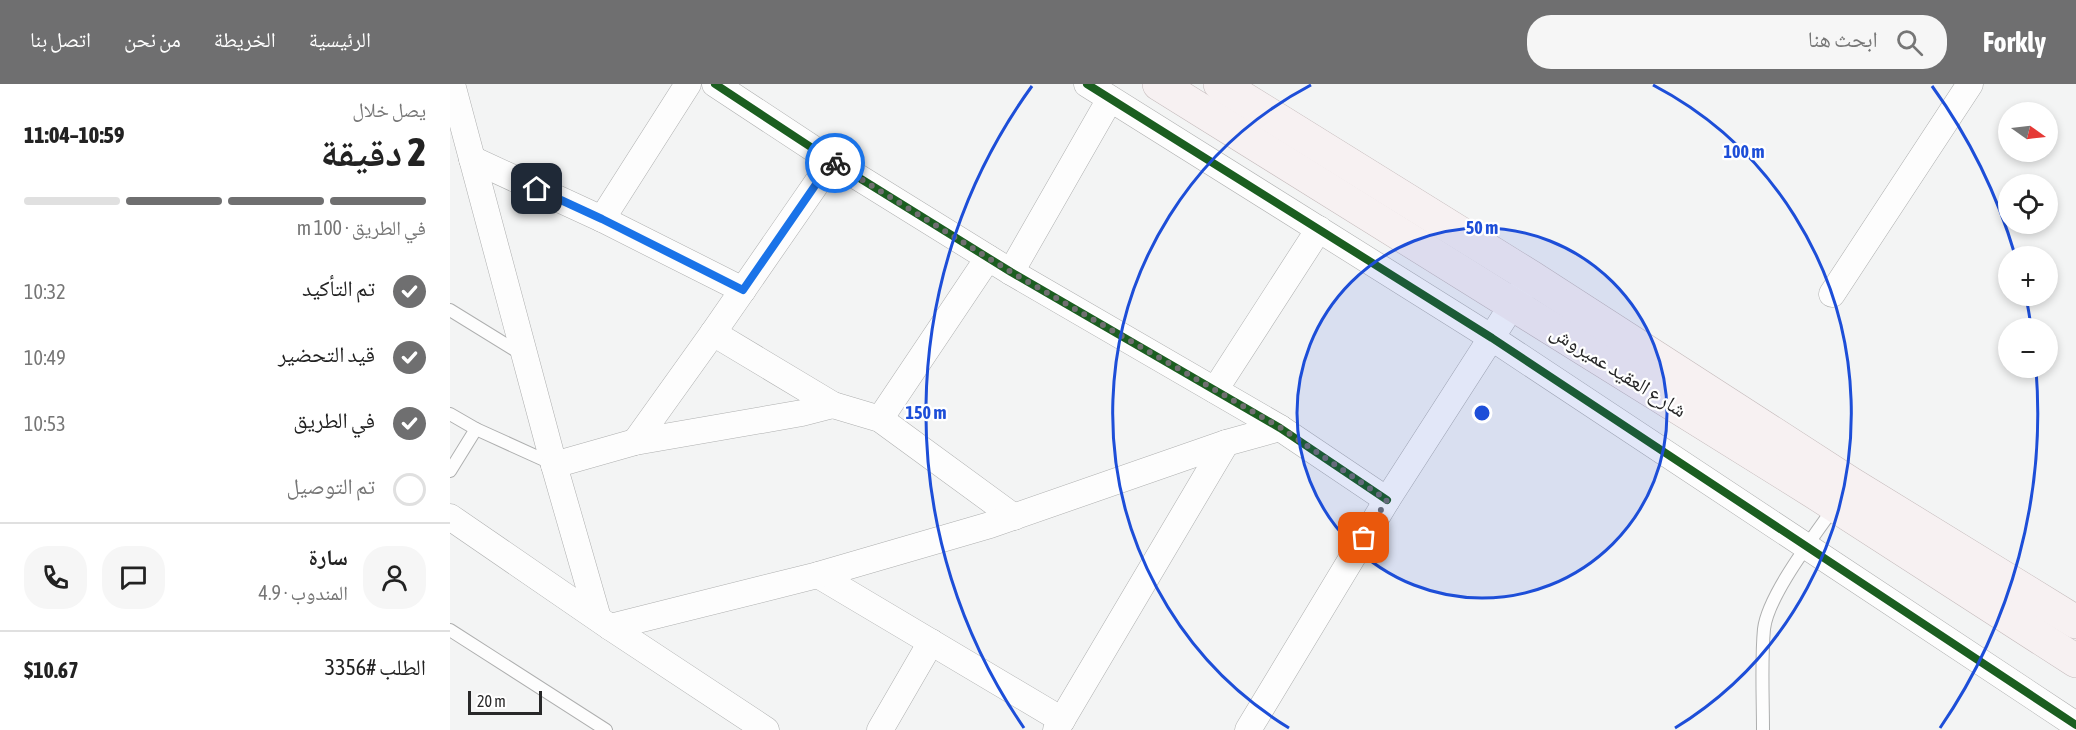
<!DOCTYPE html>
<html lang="ar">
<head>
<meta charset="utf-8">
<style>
  :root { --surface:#fff; --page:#f6f6f6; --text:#222; --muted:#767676; --line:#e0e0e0; --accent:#6f6f70 }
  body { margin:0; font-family:"Asap Condensed","Noto Naskh Arabic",sans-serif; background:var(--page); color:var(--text); direction:rtl; height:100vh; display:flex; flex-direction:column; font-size:22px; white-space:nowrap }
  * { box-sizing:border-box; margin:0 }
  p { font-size:20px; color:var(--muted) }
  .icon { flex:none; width:33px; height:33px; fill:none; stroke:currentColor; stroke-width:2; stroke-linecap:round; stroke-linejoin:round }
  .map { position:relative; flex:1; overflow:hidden; direction:ltr }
  .panel { display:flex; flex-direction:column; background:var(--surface); width:450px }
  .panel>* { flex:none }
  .needle { width:39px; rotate:104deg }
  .controls { position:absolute; left:1548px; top:18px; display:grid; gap:12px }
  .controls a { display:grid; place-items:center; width:60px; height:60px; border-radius:50%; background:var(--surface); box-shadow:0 3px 9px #0003; font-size:30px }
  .scale { position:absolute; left:18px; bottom:15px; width:74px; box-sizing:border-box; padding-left:6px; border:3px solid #282829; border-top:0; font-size:16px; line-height:21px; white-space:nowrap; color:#282829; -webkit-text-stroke:4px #fff; paint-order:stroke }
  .pin { position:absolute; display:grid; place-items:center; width:51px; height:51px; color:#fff; margin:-26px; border-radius:12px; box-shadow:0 3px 9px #0006 }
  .courier { position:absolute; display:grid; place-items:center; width:60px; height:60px; margin:-30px; border:4px solid #1a73e8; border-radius:50%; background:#fff; color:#222; box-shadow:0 2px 8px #0007 }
  .head em { font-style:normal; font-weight:800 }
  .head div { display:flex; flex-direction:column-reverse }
  .head { display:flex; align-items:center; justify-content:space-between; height:102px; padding:0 24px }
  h1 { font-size:39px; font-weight:800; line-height:45px }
  .bar { display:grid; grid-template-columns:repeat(4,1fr); gap:9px 6px; align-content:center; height:72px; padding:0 24px }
  .bar i { height:8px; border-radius:4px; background:var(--line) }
  .bar .on { background:var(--accent) }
  .bar p { grid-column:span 4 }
  .line { display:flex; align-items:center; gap:15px; padding:0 24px; border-top:2px solid var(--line) }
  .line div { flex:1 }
  .round { display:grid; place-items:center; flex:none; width:63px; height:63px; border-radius:24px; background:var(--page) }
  ol { padding:0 24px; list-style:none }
  li { display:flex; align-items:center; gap:18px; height:66px }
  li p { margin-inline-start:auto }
  li .icon { padding:6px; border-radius:50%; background:var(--accent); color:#fff; stroke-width:4 }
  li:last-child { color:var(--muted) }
  li i { width:33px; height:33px; border:3px solid var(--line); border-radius:50% }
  header { display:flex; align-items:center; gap:36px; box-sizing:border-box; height:84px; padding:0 30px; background:var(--accent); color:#fff }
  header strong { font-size:28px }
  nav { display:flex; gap:33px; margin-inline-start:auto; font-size:21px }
  .search { width:420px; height:54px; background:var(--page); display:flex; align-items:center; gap:15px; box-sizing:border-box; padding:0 21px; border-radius:24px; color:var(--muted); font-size:22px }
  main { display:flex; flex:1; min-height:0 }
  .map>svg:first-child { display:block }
</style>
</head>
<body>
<header>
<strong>Forkly</strong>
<div class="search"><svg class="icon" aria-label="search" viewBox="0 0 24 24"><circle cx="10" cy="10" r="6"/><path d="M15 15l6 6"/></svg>ابحث هنا</div>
<nav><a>الرئيسية</a><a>الخريطة</a><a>من نحن</a><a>اتصل بنا</a></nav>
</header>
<main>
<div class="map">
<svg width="1626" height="646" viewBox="0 0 1626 646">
  <rect width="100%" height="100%" fill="#f3f4f4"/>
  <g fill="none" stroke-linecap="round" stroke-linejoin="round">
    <defs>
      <g id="lane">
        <polyline points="0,226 73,271"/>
        <polyline points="0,330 26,345 103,380"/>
        <polyline points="0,387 26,345"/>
        <polyline points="0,546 156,646"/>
        <path d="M1313,646c0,-32 -2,-70 1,-101 4,-34 51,-94 71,-123"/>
      </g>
      <g id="street">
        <polyline points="2,0 104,381 148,534"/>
        <polyline points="265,0 382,77 561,188 830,344 937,416"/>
        <polyline points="637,0 1042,254 1626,641"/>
        <polyline points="22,75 152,135 293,206"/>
        <polyline points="152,135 238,0"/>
        <polyline points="561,188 660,15"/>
        <polyline points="1382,210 1520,0"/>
        <polyline points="263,249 383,321 430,335 564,433"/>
        <polyline points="765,306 869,145"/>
        <polyline points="430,335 538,174"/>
        <polyline points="185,358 263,249 382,77"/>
        <polyline points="104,381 185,358 352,329 383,321"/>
        <polyline points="0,433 160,543 316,646"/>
        <polyline points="368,491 612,636"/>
        <polyline points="160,543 368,491 540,441 776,359 830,344"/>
        <polyline points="430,646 481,558"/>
        <polyline points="606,646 776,359"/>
        <polyline points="798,646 937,416 1072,206"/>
      </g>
      <g id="primary">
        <polyline points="709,0 1364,408 1626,577"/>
        <polyline points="770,0 1081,193 1400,399 1626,538"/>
      </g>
    </defs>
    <!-- lane casing -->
    <use href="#lane" stroke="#aeafaf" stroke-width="14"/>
    <!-- street casing -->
    <use href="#street" stroke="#aeafaf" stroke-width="27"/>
    <!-- primary casing -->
    <use href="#primary" stroke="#c5bbbc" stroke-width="34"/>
    <!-- lane -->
    <use href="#lane" stroke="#fdfdfd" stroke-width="12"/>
    <!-- street -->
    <use href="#street" stroke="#fdfdfd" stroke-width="26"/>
    <!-- primary -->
    <use href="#primary" stroke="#f7f1f2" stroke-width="33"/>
    <defs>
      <g id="cycleway">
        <polyline points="265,0 382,77 561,188 830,344 937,416"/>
        <polyline points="637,0 1042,254 1626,641"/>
      </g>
    </defs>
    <!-- cycleway casing -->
    <use href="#cycleway" stroke="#fff" stroke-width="11"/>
    <!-- cycleway -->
    <use href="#cycleway" stroke="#1b5e20" stroke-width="8"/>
  </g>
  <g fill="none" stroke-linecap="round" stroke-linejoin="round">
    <!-- done -->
    <polyline stroke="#6f6f70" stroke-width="6" stroke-dasharray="0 10.8" points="385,79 561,188 831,344 937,416 914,454"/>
    <!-- route -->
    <polyline stroke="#1a73e8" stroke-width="8" points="87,105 152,135 293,206 382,77 385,79"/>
  </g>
  <!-- distance rings -->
  <circle cx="1032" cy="329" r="185" fill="#1d4ed8" fill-opacity=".12"/>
  <g fill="none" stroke="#1d4ed8" stroke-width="3">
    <circle cx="1032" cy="329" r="185"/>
    <path d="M839 644A370 370 0 0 1 861 1M1203 1A370 370 0 0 1 1225 644"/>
    <path d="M574 644A556 556 0 0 1 582 2M1482 2A556 556 0 0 1 1565 171M1576 213A556 556 0 0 1 1581 242M1586 285A556 556 0 0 1 1490 644"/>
  </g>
  <g text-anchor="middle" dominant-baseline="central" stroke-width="4.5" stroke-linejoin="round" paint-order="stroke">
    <!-- street labels -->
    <g font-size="21" fill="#282829" stroke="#fff">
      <text transform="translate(1169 286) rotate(32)">شارع العقيد عميروش</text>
    </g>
  </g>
  <circle cx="1032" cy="329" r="9" fill="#1d4ed8" stroke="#fff" stroke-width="3"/>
  <g font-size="18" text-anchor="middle" font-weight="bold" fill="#1d4ed8" stroke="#fff" stroke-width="4.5" stroke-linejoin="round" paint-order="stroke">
    <text x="1294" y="74">100 m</text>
    <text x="1032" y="150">50 m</text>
    <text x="476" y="335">150 m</text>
  </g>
</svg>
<div class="controls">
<a><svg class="needle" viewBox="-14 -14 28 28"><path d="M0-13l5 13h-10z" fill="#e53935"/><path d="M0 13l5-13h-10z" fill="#767676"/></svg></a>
<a><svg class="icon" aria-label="locate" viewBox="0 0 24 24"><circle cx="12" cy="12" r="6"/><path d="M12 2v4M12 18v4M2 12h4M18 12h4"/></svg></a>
<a>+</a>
<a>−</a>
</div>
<div class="scale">20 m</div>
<div class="pin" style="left:914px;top:454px;background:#ea580c"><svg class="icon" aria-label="bag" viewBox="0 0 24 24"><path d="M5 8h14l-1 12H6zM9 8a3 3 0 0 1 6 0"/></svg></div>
<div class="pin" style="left:87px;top:105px;background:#1f2937"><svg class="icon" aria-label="home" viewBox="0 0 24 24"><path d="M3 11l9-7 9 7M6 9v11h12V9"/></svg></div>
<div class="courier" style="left:385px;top:79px"><svg class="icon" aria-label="bike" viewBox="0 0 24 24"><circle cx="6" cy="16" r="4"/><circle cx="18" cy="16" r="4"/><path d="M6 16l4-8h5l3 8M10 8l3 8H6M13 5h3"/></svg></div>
</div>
<section class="panel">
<div class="head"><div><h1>2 دقيقة</h1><p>يصل خلال</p></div><em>10:59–11:04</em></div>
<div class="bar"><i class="on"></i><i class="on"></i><i class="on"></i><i></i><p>في الطريق · 100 m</p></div>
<ol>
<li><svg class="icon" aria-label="check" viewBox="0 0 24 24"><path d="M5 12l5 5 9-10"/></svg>تم التأكيد<p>10:32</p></li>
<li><svg class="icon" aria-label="check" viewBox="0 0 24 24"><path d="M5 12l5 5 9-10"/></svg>قيد التحضير<p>10:49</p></li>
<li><svg class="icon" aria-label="check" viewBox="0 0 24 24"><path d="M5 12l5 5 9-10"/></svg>في الطريق<p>10:53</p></li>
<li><i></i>تم التوصيل</li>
</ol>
<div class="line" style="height:108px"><a class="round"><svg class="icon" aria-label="person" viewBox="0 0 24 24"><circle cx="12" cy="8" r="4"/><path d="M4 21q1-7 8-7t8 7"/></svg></a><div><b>سارة</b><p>المندوب · 4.9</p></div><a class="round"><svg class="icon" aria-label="chat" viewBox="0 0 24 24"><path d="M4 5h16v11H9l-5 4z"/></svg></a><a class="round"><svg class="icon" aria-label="phone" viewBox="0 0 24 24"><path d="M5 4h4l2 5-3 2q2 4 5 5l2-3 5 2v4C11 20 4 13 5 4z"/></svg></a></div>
<div class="line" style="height:78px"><div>الطلب #3356</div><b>$10.67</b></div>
</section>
</main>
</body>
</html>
